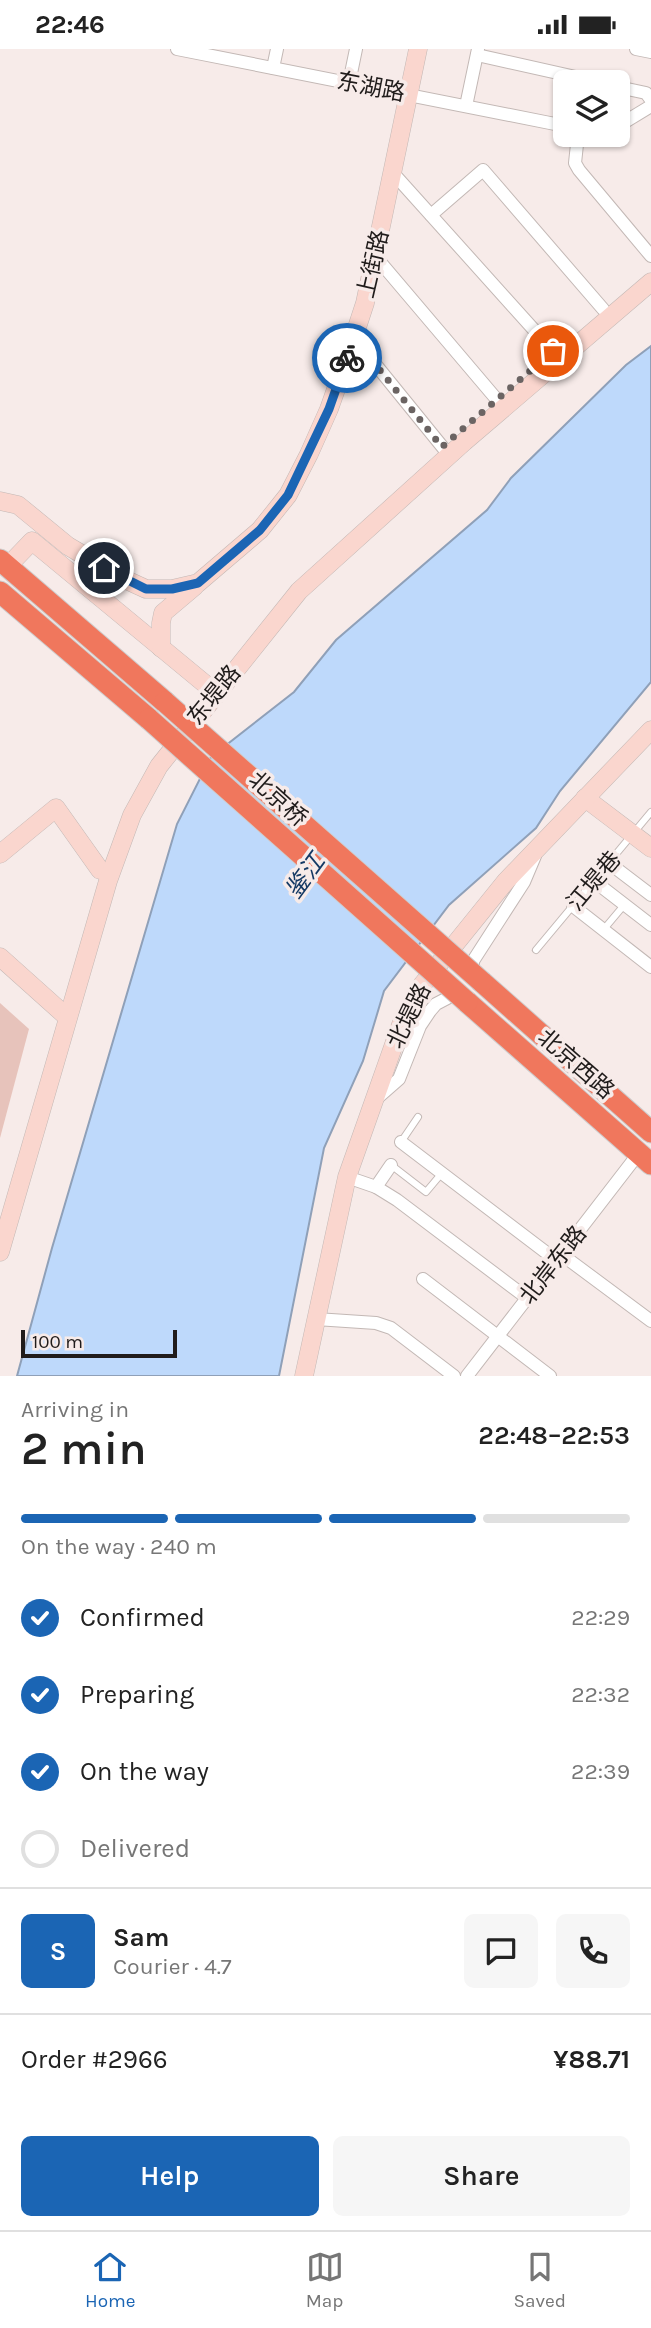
<!DOCTYPE html>
<html lang="en">
<head>
<meta charset="utf-8">
<style>
  :root { --surface:#fff; --page:#f6f6f6; --text:#222; --muted:#767676; --line:#e0e0e0; --accent:#1b65b4 }
  body { margin:0; font-family:Karla,"Noto Sans SC",sans-serif; background:var(--page); color:var(--text); height:100vh; display:flex; flex-direction:column; font-size:26px; white-space:nowrap }
  * { box-sizing:border-box; margin:0 }
  p { font-size:23px; color:var(--muted) }
  .icon { flex:none; width:38px; height:38px; fill:none; stroke:currentColor; stroke-width:2; stroke-linecap:round; stroke-linejoin:round }
  .map { position:relative; height:1327px; overflow:hidden }
  .drawer { display:flex; flex-direction:column; background:var(--surface); flex:1 }
  .drawer>* { flex:none }
  .buttons { position:absolute; left:553px; top:21px; display:grid; gap:14px }
  .buttons a { display:grid; place-items:center; width:77px; height:77px; border-radius:10px; background:var(--surface); box-shadow:0 2px 5px #0004; font-size:35px }
  .scale { position:absolute; left:21px; bottom:18px; width:156px; box-sizing:border-box; padding-left:7px; border:4px solid #201c1b; border-top:0; font-size:19px; line-height:24px; white-space:nowrap; color:#201c1b; -webkit-text-stroke:5px #f7ebe9; paint-order:stroke }
  .pin { position:absolute; display:grid; place-items:center; width:60px; height:60px; color:#fff; margin:-30px; border:4px solid #fff; border-radius:50%; box-shadow:0 2px 7px #0007 }
  .courier { position:absolute; display:grid; place-items:center; width:70px; height:70px; margin:-35px; border:5px solid #1b65b4; border-radius:50%; background:#fff; color:#222; box-shadow:0 2px 9px #0007 }
  .summary em { font-style:normal; font-weight:600 }
  .summary div { display:flex; flex-direction:column-reverse }
  .summary { display:flex; align-items:center; justify-content:space-between; height:119px; padding:0 21px }
  h1 { font-size:46px; font-weight:600; line-height:52px }
  .bar { display:grid; grid-template-columns:repeat(4,1fr); gap:10px 7px; align-content:center; height:84px; padding:0 21px }
  .bar i { height:9px; border-radius:5px; background:var(--line) }
  .bar .on { background:var(--accent) }
  .bar p { grid-column:span 4 }
  .line { display:flex; align-items:center; gap:18px; padding:0 21px; border-top:2px solid var(--line) }
  .line div { flex:1 }
  .round { display:grid; place-items:center; flex:none; width:74px; height:74px; border-radius:10px; background:var(--page) }
  ol { padding:0 21px; list-style:none }
  li { display:flex; align-items:center; gap:21px; height:77px }
  li p { margin-inline-start:auto }
  li .icon { padding:7px; border-radius:50%; background:var(--accent); color:#fff; stroke-width:4 }
  li:last-child { color:var(--muted) }
  li i { width:38px; height:38px; border:4px solid var(--line); border-radius:50% }
  .cta { display:flex; gap:14px; margin-top:auto; padding:14px 21px }
  .cta a { flex:1; height:80px; border-radius:10px; background:var(--accent); color:#fff; font-size:28px; font-weight:600; line-height:80px; text-align:center }
  .cta a+a { background:var(--page); color:var(--text) }
  .status { display:flex; justify-content:space-between; align-items:center; height:49px; padding:0 35px; background:var(--surface); direction:ltr }
  .status svg { height:19px; fill:currentColor }
  .tabs { display:flex; justify-content:space-around; align-items:center; height:98px; border-top:2px solid var(--line); background:var(--surface); font-size:19px; color:var(--muted) }
  .tabs a { display:grid; justify-items:center; gap:4px }
  .tabs .on { color:var(--accent) }
  .map>svg:first-child { display:block }
</style>
</head>
<body>
<div class="status"><b>22:46</b><svg viewBox="0 0 49 12"><path d="M0 12V9h3v3zM5 12V6h3v6zM10 12V3h3v9zM15 12V0h3v12zM26 1h20v11H26zM47 4h2v5h-2z"/></svg></div>
<div class="map">
<svg width="651" height="1327" viewBox="0 0 651 1327">
  <rect width="100%" height="100%" fill="#f7ebe9"/>
  <!-- green -->
  <polygon fill="#e7c3bb" points="0,954 29,980 0,1089"/>
  <!-- water -->
  <polygon fill="#bed9fb" stroke="#8fa0b8" stroke-width="2" points="651,297 651,633 560,742 536,779 449,856 384,942 363,1012 324,1099 279,1327 17,1327 52,1199 177,775 211,708 294,643 336,591 487,461 511,429 626,316"/>
  <g fill="none" stroke-linecap="round" stroke-linejoin="round">
    <defs>
      <g id="lane">
        <polyline points="604,880 625,855"/>
        <polyline points="536,901 651,763"/>
        <polyline points="401,1093 418,1068"/>
        <polyline points="391,1116 426,1143 442,1124"/>
      </g>
      <g id="street">
        <polyline points="177,0 565,77"/>
        <polyline points="636,0 651,3"/>
        <polyline points="477,6 598,33"/>
        <polyline points="273,19 277,0"/>
        <polyline points="349,34 356,0"/>
        <polyline points="618,38 646,44 651,51"/>
        <polyline points="466,57 478,0"/>
        <polyline points="618,77 651,57"/>
        <polyline points="578,86 575,114 579,121 651,207"/>
        <polyline points="393,124 553,302"/>
        <polyline points="431,166 483,121 603,260"/>
        <polyline points="375,207 504,359"/>
        <polyline points="354,289 449,406"/>
        <polyline points="609,814 651,846"/>
        <polyline points="594,832 651,876"/>
        <polyline points="573,857 651,918"/>
        <polyline points="473,925 473,912 524,833 535,807"/>
        <polyline points="375,1051 399,1030 420,977 430,962 436,955 457,944"/>
        <polyline points="401,1093 556,1211"/>
        <polyline points="347,1128 376,1138 391,1116"/>
        <polyline points="376,1138 397,1151 527,1249"/>
        <polyline points="561,1205 651,1272"/>
        <polyline points="423,1230 550,1327"/>
        <polyline points="316,1270 376,1274 391,1279 454,1327"/>
        <polyline points="467,1327 639,1104"/>
      </g>
      <g id="secondary">
        <polyline points="0,452 18,456 68,497 122,529 146,540 172,540 198,534 260,481 288,446 309,405 329,360 346,312 365,254 418,0"/>
        <polyline points="8,517 32,492 216,644"/>
        <polyline points="161,599 161,574 163,564 195,537"/>
        <polyline points="585,749 651,799"/>
        <polyline points="0,805 56,759 100,821"/>
        <polyline points="0,908 67,968"/>
        <polyline points="0,1203 108,832 132,766 159,717 299,542 464,393 651,233"/>
        <polyline points="304,1327 347,1128 404,967 422,936 506,832 651,681"/>
      </g>
      <g id="highway">
        <polyline points="0,511 165,653"/>
        <polyline points="0,543 149,670"/>
        <polyline points="482,933 651,1083"/>
        <polyline points="467,953 651,1115"/>
      </g>
    </defs>
    <!-- lane casing -->
    <use href="#lane" stroke="#c3b8b5" stroke-width="8"/>
    <!-- street casing -->
    <use href="#street" stroke="#c3b8b5" stroke-width="14"/>
    <!-- secondary casing -->
    <use href="#secondary" stroke="#c3b8b5" stroke-width="19"/>
    <!-- highway casing -->
    <use href="#highway" stroke="#cecdcd" stroke-width="23"/>
    <!-- lane -->
    <use href="#lane" stroke="#fff" stroke-width="6"/>
    <!-- street -->
    <use href="#street" stroke="#fff" stroke-width="12"/>
    <!-- secondary -->
    <use href="#secondary" stroke="#fad6ce" stroke-width="18"/>
    <!-- highway -->
    <use href="#highway" stroke="#f0775d" stroke-width="21"/>
    <defs>
      <g id="highway-bridge">
        <polyline points="165,653 482,933"/>
        <polyline points="149,670 467,953"/>
      </g>
    </defs>
    <!-- highway-bridge casing -->
    <use href="#highway-bridge" stroke="#cecdcd" stroke-width="23" stroke-linecap="butt"/>
    <!-- highway-bridge -->
    <use href="#highway-bridge" stroke="#f0775d" stroke-width="21"/>
  </g>
  <g fill="none" stroke-linecap="round" stroke-linejoin="round">
    <!-- done -->
    <polyline stroke="#6b6463" stroke-width="7" stroke-dasharray="0 12.6" points="347,309 354,289 442,398 553,302"/>
    <!-- route -->
    <polyline stroke="#1b65b4" stroke-width="9" points="104,519 146,540 172,540 198,534 239,499 260,481 288,446 329,360 347,309"/>
  </g>
  <g text-anchor="middle" dominant-baseline="central" stroke-width="7" stroke-linejoin="round" paint-order="stroke">
    <!-- street labels -->
    <g font-size="23" fill="#201c1b" stroke="#f7ebe9">
      <text transform="translate(371 38) rotate(11)">东湖路</text>
      <text transform="translate(373 215) rotate(-77)">上街路</text>
      <text transform="translate(214 646) rotate(-51)">东堤路</text>
      <text transform="translate(278 750) rotate(42)">北京桥</text>
      <text transform="translate(594 832) rotate(-50)">江堤巷</text>
      <text transform="translate(409 967) rotate(-64)">北堤路</text>
      <text transform="translate(576 1015) rotate(41)">北京西路</text>
      <text transform="translate(553 1216) rotate(-52)">北岸东路</text>
    </g>
    <!-- water labels -->
    <g font-size="24" font-style="italic" fill="#143964" stroke="#f7ebe9">
      <text transform="translate(305 827) rotate(-54)">鉴江</text>
    </g>
  </g>
</svg>
<div class="buttons">
<a><svg class="icon" aria-label="layers" viewBox="0 0 24 24"><path d="M12 4l9 5-9 5-9-5zM3 14l9 5 9-5"/></svg></a>
</div>
<div class="scale">100 m</div>
<div class="pin" style="left:553px;top:302px;background:#ea580c"><svg class="icon" aria-label="bag" viewBox="0 0 24 24"><path d="M5 8h14l-1 12H6zM9 8a3 3 0 0 1 6 0"/></svg></div>
<div class="pin" style="left:104px;top:519px;background:#1f2937"><svg class="icon" aria-label="home" viewBox="0 0 24 24"><path d="M3 11l9-7 9 7M6 9v11h12V9"/></svg></div>
<div class="courier" style="left:347px;top:309px"><svg class="icon" aria-label="bike" viewBox="0 0 24 24"><circle cx="6" cy="16" r="4"/><circle cx="18" cy="16" r="4"/><path d="M6 16l4-8h5l3 8M10 8l3 8H6M13 5h3"/></svg></div>
</div>
<section class="drawer">
<div class="summary"><div><h1>2 min</h1><p>Arriving in</p></div><em>22:48–22:53</em></div>
<div class="bar"><i class="on"></i><i class="on"></i><i class="on"></i><i></i><p>On the way · 240 m</p></div>
<ol>
<li><svg class="icon" aria-label="check" viewBox="0 0 24 24"><path d="M5 12l5 5 9-10"/></svg>Confirmed<p>22:29</p></li>
<li><svg class="icon" aria-label="check" viewBox="0 0 24 24"><path d="M5 12l5 5 9-10"/></svg>Preparing<p>22:32</p></li>
<li><svg class="icon" aria-label="check" viewBox="0 0 24 24"><path d="M5 12l5 5 9-10"/></svg>On the way<p>22:39</p></li>
<li><i></i>Delivered</li>
</ol>
<div class="line" style="height:126px"><b class="round" style="background:var(--accent);color:#fff">S</b><div><b>Sam</b><p>Courier · 4.7</p></div><a class="round"><svg class="icon" aria-label="chat" viewBox="0 0 24 24"><path d="M4 5h16v11H9l-5 4z"/></svg></a><a class="round"><svg class="icon" aria-label="phone" viewBox="0 0 24 24"><path d="M5 4h4l2 5-3 2q2 4 5 5l2-3 5 2v4C11 20 4 13 5 4z"/></svg></a></div>
<div class="line" style="height:91px"><div>Order #2966</div><b>¥88.71</b></div>
<div class="cta"><a>Help</a><a>Share</a></div>
</section>
<nav class="tabs">
<a class="on"><svg class="icon" aria-label="home" viewBox="0 0 24 24"><path d="M3 11l9-7 9 7M6 9v11h12V9"/></svg>Home</a>
<a><svg class="icon" aria-label="map" viewBox="0 0 24 24"><path d="M3 6l6-2 6 2 6-2v14l-6 2-6-2-6 2zM9 4v14M15 6v14"/></svg>Map</a>
<a><svg class="icon" aria-label="saved" viewBox="0 0 24 24"><path d="M7 4h10v16l-5-4-5 4z"/></svg>Saved</a>
</nav>
</body>
</html>
